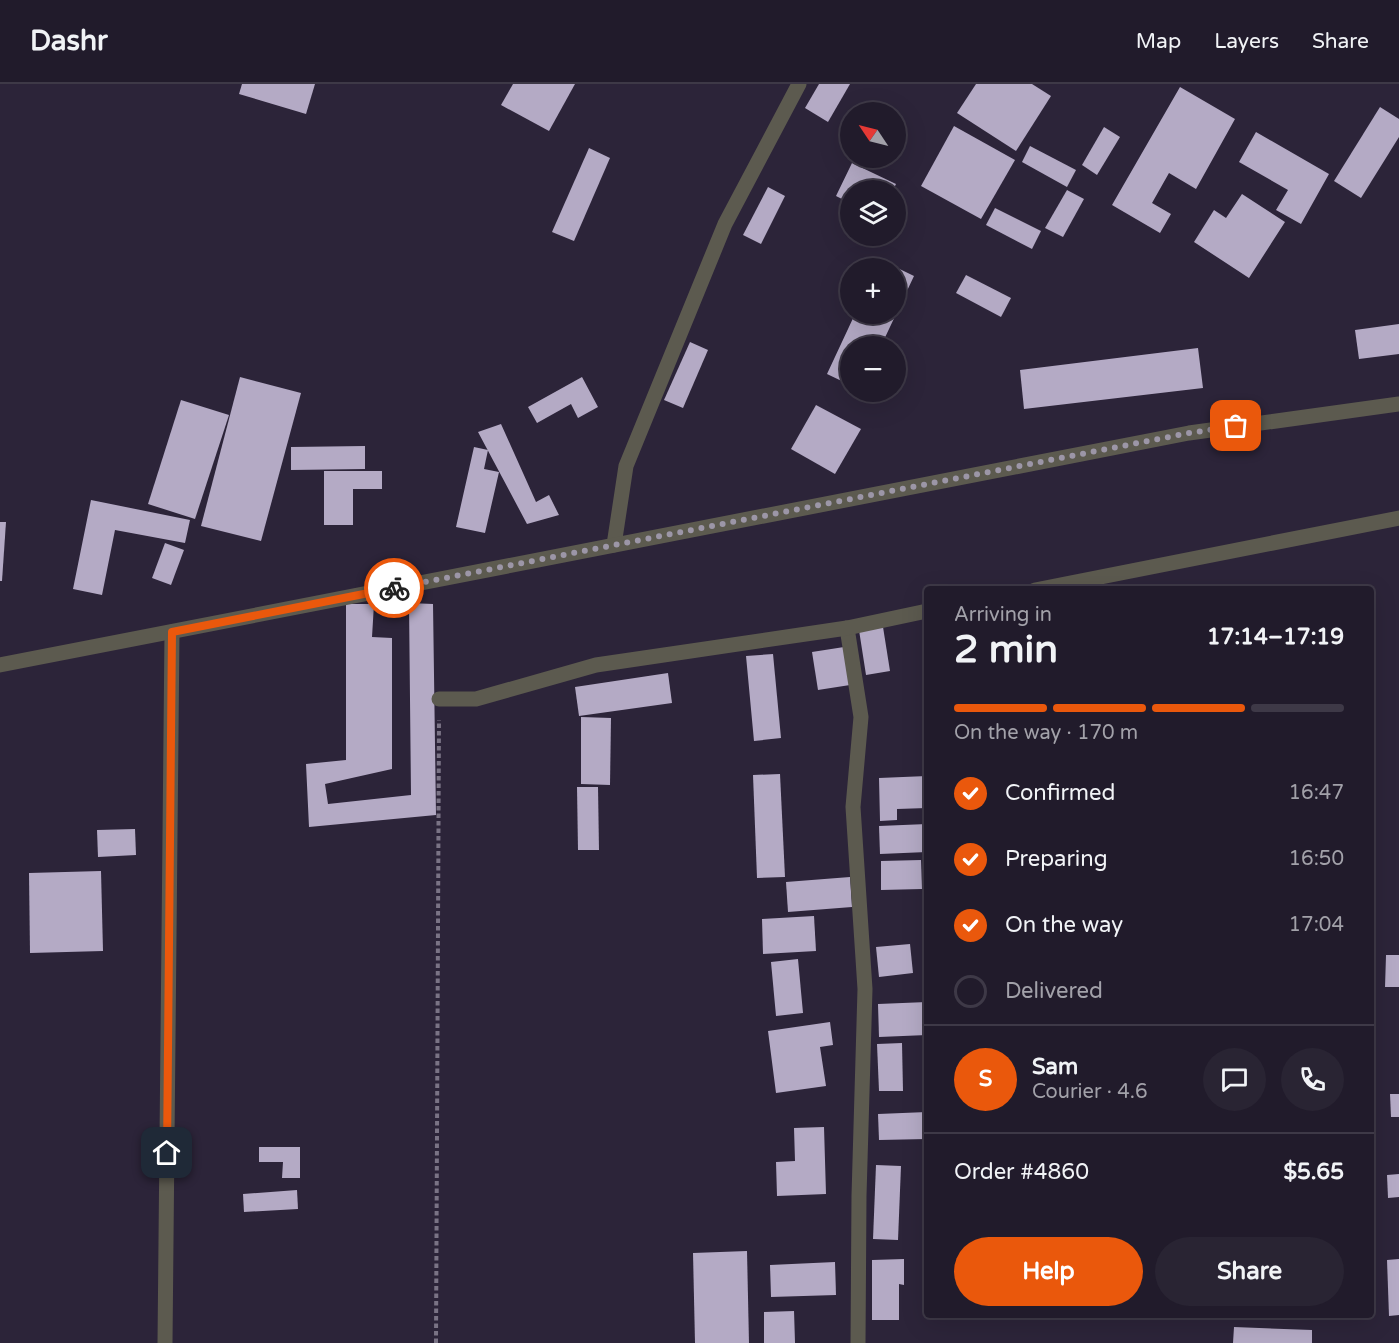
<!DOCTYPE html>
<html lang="en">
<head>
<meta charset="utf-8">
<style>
  :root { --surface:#211b2b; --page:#292433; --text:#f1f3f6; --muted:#a2a1a9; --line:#3e3947; --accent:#ea580c }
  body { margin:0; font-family:"Varela Round",sans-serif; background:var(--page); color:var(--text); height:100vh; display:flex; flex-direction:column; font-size:22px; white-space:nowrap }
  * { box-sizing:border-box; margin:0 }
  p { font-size:20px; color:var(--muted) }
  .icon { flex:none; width:33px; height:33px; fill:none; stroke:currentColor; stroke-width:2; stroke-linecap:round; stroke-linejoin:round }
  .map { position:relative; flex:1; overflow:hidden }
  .drawer { position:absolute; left:924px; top:502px; width:450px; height:732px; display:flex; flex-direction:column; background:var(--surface); border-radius:6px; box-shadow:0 6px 24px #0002,0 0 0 2px var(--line) }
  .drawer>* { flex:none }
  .needle { width:39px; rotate:305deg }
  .controls { position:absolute; left:840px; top:18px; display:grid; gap:12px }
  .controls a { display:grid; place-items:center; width:66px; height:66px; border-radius:50%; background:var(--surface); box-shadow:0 6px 24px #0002,0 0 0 2px var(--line); font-size:30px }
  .pin { position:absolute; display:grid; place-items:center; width:51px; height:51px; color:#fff; margin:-26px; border-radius:12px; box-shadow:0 3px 9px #0006 }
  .courier { position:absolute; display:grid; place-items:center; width:60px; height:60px; margin:-30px; border:4px solid #ea580c; border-radius:50%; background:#fff; color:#222; box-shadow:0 2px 8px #0007 }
  .head em { font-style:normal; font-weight:700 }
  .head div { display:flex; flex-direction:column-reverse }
  .head { display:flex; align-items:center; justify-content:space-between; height:102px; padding:0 30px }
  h1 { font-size:39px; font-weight:700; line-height:45px }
  .bar { display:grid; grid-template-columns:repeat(4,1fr); gap:9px 6px; align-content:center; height:72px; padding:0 30px }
  .bar i { height:8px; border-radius:4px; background:var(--line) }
  .bar .current { background:var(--accent) }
  .bar p { grid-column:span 4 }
  .line { display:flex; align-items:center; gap:15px; padding:0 30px; border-top:2px solid var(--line) }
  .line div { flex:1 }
  .round { display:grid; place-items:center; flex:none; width:63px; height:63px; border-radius:32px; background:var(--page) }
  ol { padding:0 30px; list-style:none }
  li { display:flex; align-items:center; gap:18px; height:66px }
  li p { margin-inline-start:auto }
  li .icon { padding:6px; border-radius:50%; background:var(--accent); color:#fff; stroke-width:4 }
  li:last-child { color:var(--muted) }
  li i { width:33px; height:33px; border:3px solid var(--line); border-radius:50% }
  .action { display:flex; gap:12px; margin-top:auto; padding:12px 30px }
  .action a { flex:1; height:69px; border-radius:36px; background:var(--accent); color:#fff; font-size:24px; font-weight:700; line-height:69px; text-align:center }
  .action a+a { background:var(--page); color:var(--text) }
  header { display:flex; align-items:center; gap:36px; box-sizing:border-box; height:84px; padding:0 30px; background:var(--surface); border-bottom:2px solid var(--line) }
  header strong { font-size:28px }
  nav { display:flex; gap:33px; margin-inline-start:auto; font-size:21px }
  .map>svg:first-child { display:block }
</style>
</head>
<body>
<header>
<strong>Dashr</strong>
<nav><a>Map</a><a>Layers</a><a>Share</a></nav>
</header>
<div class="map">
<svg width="1399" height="1259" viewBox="0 0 1399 1259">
  <rect width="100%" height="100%" fill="#2c2439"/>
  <!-- building -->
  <g fill="#b4aac5">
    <polygon points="242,0 315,0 306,30 239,10"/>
    <polygon points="513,0 575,0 549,47 501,21"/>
    <polygon points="819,0 850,0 828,38 805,24"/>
    <polygon points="976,0 1032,0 1051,12 1016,67 957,29"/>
    <polygon points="1180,3 1235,35 1196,105 1169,89 1152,119 1171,130 1160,149 1112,121"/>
    <polygon points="1380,23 1399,35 1399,53 1361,114 1334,97"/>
    <polygon points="954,42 1015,76 981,135 921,102"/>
    <polygon points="1104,43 1120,53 1097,91 1082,81"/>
    <polygon points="1256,48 1329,90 1301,140 1276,126 1288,106 1239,78"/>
    <polygon points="1030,62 1076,86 1067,103 1022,78"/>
    <polygon points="589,64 610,74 574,157 552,148"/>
    <polygon points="852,79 896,100 893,106 850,106 850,139 843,135 850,119 836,112"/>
    <polygon points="768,103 785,112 761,160 743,151"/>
    <polygon points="1067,106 1084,115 1063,153 1045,144"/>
    <polygon points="1242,110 1285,138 1249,194 1194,158 1214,126 1226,134"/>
    <polygon points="995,124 1041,147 1032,165 986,141"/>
    <polygon points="881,176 914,192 881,262 850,262 850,301 827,290 855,230 896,230 896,184 877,184"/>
    <polygon points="966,191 1011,214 1001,233 956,209"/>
    <polygon points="1399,240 1399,270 1359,275 1355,246"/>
    <polygon points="690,258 708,266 683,324 664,316"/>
    <polygon points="1198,264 1203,304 1024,325 1020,286"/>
    <polygon points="240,293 301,309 261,457 201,442"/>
    <polygon points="582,293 598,323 578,334 571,320 537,339 528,323"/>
    <polygon points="181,316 229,331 195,435 148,420"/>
    <polygon points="816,321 861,345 835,390 791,365"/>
    <polygon points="501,340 536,418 549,411 559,431 527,440 478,348"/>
    <polygon points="365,362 365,385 291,386 291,363"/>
    <polygon points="474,363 488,366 484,385 499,388 485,449 456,443"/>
    <polygon points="324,387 382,387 382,405 353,405 353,441 324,441"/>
    <polygon points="91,416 190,436 185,459 115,446 102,511 73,505"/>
    <polygon points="0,438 6,438 2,497 0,497"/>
    <polygon points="165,459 184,466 171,501 152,494"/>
    <polygon points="409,519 433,520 436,731 309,743 306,680 346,676 346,520 374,520 372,553 392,554 392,685 325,700 328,720 411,711"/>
    <polygon points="883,543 890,587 866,591 859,546"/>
    <polygon points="844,563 850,601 818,606 812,568"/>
    <polygon points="773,570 781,654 754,657 746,572"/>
    <polygon points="668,589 672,619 579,632 575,603"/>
    <polygon points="581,633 611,634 610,701 581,700"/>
    <polygon points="780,690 785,793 757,794 753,691"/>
    <polygon points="927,692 927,724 897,725 897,736 880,737 879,694"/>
    <polygon points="577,703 598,703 599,766 578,766"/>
    <polygon points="927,740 927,768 880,770 879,742"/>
    <polygon points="135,745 136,771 98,773 97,746"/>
    <polygon points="921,776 922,805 881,806 881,777"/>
    <polygon points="101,787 103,867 30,869 29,789"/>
    <polygon points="850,793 852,823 788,828 786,798"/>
    <polygon points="814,832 816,867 763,870 762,835"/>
    <polygon points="910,860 913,889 879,893 876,863"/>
    <polygon points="1386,871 1399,871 1399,903 1385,903"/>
    <polygon points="798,875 803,929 776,932 771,878"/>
    <polygon points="927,918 927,951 879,953 878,920"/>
    <polygon points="830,938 833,961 820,963 826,1002 776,1009 768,947"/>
    <polygon points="902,959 903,1007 879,1007 877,960"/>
    <polygon points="1390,1010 1399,1010 1399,1033 1391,1033"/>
    <polygon points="927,1028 927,1055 879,1056 878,1030"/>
    <polygon points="824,1043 826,1110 777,1112 776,1078 795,1077 794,1044"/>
    <polygon points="259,1063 300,1063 300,1094 282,1094 283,1078 259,1078"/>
    <polygon points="876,1081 901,1082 898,1156 873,1155"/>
    <polygon points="1399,1090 1399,1113 1388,1114 1387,1091"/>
    <polygon points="297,1106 298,1125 244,1128 243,1110"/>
    <polygon points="747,1167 749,1259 695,1259 693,1169"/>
    <polygon points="904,1175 904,1201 899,1200 899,1236 872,1236 872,1176"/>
    <polygon points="1399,1175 1399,1231 1389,1232 1387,1176"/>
    <polygon points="835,1178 836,1211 771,1213 770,1181"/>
    <polygon points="794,1227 795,1259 764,1259 764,1228"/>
    <polygon points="1234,1243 1312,1246 1312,1259 1233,1259"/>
  </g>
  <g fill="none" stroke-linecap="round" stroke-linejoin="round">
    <!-- path -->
    <polyline stroke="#7a7385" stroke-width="4" stroke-dasharray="4.5 3" stroke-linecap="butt" points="436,1259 439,636"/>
    <!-- minor -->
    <g stroke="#5c5a4f" stroke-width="15">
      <polyline points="614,461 626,382 725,140 799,0"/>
      <polyline points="1035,506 1399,434"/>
      <polyline points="847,544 861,633 853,723 865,905 859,1112 858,1259"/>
      <polyline points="439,615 476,615 596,581 847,544 927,527"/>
      <polyline points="165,1259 172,548"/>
    </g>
    <!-- tertiary -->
    <polyline stroke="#5c5a4f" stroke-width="15" points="0,581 1189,349 1399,320"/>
  </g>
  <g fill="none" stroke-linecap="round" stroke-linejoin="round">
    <!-- done -->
    <polyline stroke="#9c96a7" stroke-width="6" stroke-dasharray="0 10.8" points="394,504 1189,349 1236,342"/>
    <!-- route -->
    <polyline stroke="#ea580c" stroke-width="8" points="167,1069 172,548 394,504"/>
  </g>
</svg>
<div class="controls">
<a><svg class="needle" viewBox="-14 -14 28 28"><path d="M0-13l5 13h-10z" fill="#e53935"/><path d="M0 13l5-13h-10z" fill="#a2a1a9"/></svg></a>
<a><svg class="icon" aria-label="layers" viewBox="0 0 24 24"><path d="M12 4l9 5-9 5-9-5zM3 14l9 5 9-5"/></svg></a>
<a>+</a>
<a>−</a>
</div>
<div class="pin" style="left:1236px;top:342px;background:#ea580c"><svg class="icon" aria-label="bag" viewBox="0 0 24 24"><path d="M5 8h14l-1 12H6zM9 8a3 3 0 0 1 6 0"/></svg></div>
<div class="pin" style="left:167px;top:1069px;background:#1f2937"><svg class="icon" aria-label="home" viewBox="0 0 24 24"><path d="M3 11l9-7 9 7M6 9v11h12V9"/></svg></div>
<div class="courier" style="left:394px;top:504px"><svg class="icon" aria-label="bike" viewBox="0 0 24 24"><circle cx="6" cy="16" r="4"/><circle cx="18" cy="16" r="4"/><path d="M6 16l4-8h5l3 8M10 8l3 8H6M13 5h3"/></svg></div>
<section class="drawer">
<div class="head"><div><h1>2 min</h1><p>Arriving in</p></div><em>17:14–17:19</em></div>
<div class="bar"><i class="current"></i><i class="current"></i><i class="current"></i><i></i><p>On the way · 170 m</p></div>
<ol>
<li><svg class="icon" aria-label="check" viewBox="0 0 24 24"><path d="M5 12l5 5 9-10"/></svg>Confirmed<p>16:47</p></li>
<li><svg class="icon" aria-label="check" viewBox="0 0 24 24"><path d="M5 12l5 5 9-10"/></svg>Preparing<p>16:50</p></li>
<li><svg class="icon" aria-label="check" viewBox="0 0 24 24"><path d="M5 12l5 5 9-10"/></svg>On the way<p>17:04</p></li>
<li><i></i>Delivered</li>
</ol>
<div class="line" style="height:108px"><b class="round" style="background:var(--accent);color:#fff">S</b><div><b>Sam</b><p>Courier · 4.6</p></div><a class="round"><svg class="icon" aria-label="chat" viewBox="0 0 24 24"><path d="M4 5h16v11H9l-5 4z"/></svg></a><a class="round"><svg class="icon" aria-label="phone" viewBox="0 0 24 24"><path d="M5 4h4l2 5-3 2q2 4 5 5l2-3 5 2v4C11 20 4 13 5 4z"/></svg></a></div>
<div class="line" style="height:78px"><div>Order #4860</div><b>$5.65</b></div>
<div class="action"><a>Help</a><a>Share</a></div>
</section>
</div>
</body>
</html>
